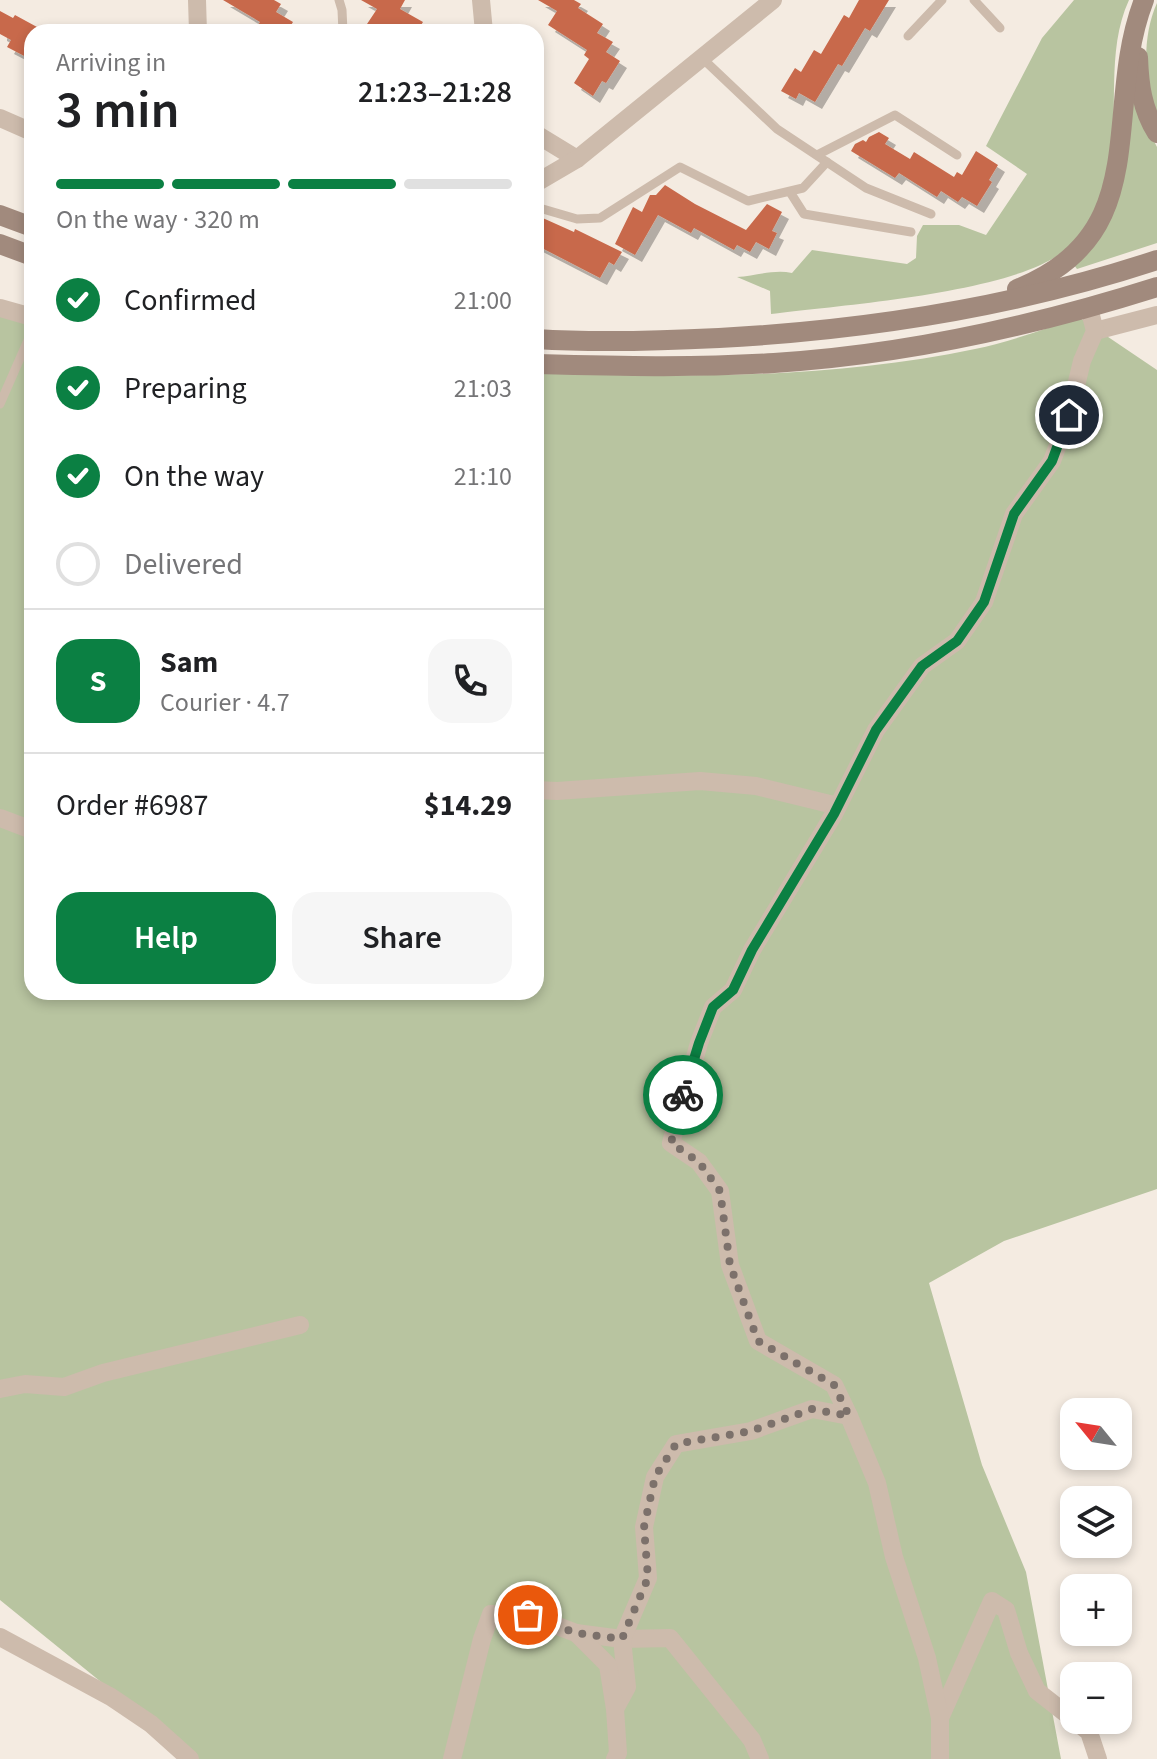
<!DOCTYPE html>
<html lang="en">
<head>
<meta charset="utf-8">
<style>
  :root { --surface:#fff; --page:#f6f6f6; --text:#202124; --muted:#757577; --line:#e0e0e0; --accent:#0b8043 }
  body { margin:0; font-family:"Source Sans 3",sans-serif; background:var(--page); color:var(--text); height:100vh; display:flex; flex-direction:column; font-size:30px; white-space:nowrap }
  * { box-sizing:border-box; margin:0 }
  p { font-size:26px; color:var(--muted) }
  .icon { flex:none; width:44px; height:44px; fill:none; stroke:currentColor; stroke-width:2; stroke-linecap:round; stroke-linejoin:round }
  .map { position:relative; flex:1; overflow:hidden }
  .drawer { position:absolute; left:24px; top:24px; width:520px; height:976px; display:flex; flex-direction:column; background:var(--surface); border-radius:24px; box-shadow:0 4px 12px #0003 }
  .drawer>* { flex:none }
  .needle { width:52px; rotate:300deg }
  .buttons { position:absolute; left:1060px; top:1398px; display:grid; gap:16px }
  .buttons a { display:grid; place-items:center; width:72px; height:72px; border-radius:16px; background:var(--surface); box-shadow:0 4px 12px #0003; font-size:40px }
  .pin { position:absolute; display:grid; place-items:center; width:68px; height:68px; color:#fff; margin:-34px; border:4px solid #fff; border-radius:50%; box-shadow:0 2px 8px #0007 }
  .courier { position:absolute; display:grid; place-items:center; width:80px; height:80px; margin:-40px; border:6px solid #0b8043; border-radius:50%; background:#fff; color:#222; box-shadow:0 2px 10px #0007 }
  .headline em { font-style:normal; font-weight:600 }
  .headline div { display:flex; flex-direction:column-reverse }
  .headline { display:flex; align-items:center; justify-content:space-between; height:136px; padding:0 32px }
  h1 { font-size:52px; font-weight:600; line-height:60px }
  .bar { display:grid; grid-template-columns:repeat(4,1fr); gap:12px 8px; align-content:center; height:96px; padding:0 32px }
  .bar i { height:10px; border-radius:6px; background:var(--line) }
  .bar .current { background:var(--accent) }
  .bar p { grid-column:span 4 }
  .line { display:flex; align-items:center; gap:20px; padding:0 32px; border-top:2px solid var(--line) }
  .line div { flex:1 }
  .round { display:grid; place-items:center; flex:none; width:84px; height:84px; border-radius:24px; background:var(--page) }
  ol { padding:0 32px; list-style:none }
  li { display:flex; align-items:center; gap:24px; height:88px }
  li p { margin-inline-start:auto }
  li .icon { padding:8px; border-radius:50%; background:var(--accent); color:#fff; stroke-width:4 }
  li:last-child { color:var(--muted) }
  li i { width:44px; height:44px; border:4px solid var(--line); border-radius:50% }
  .action { display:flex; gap:16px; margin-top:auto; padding:16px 32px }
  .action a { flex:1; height:92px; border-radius:24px; background:var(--accent); color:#fff; font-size:32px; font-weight:600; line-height:92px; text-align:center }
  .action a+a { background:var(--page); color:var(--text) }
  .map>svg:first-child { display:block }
</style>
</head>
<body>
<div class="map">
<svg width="1157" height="1759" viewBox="0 0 1157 1759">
  <defs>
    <filter id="shadow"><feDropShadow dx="7" dy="7" stdDeviation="0" flood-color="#0004"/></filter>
  </defs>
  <rect width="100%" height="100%" fill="#f4ebe1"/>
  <!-- green -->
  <g fill="#b8c4a0">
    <path d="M1074,0h55c-24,52 -9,114 -20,169 -5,27 -22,62 -43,80 -48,44 -226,56 -295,65l-1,-23 -33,-14c19,-1 37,-8 55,-4l20,-23 95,14 9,-6 1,-22 6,-11h36l27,10 41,-61 -41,-28 56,-108z"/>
    <path d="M1157,3v113c-14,-34 -15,-80 0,-113z"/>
    <polygon points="1131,97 1157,147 1157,243 1077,269 1074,265 1089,250"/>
    <path d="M0,311l32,7v674h504v-622c146,9 294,9 439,-21 35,-7 70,-21 105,-31l77,52v819l-153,52 -75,42 53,182 44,107 35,187h-865l-196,-159z"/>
  </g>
  <!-- building -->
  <g fill="#c8694b" filter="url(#shadow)">
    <polygon points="223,0 274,0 281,4 276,12 293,22 287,32 254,32 260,22"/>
    <polygon points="361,0 405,0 400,9 423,22 417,32 380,32 367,24 377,9"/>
    <polygon points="538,0 574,0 581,4 578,8 603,24 597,33 613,42 606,52 620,61 606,83 602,81 593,96 574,83 589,59 584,55 587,50 548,25 557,11"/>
    <polygon points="859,0 889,0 870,31 865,28 842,66 838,64 815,102 799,93 796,99 781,91 795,68 801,72 814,50 821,54 844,15 849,18"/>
    <polygon points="0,11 13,18 15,15 37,27 32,32 32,60 7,47 11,40 0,34"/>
    <polygon points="879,132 889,138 885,144 910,159 914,152 954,177 957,172 962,175 976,151 998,165 989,180 992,182 977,206 962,197 958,202 941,191 937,197 899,173 895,178 851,151 855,144 863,140 866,142 869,137"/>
    <polygon points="665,185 695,204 746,230 767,204 782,212 772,231 777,233 769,249 756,242 750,252 737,245 734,250 694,228 691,233 658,215 635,255 615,244 633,207 642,212 650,195 656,195"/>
    <polygon points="536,215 574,232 575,229 622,252 614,265 609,262 600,278 536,245"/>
  </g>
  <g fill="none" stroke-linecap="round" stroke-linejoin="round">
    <!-- service -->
    <g stroke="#cdbbac" stroke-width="9">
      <polyline points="339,0 342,10 343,32"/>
      <polyline points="974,0 1000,28"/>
      <polyline points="908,36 942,0"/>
      <polyline points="702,58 777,129 866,188 931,214"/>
      <polyline points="817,155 895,115 957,155"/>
      <polyline points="790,192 804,214 911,232"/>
      <polyline points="536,207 577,219 600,218 680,167 748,201 803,188 827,162"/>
      <polyline points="0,404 32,331"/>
    </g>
    <!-- minor -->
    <g stroke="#cdbbac" stroke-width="18">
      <polyline points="197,0 198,32"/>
      <polyline points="481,0 484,32"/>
      <polyline points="0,118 32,132"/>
      <polyline points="536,134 577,159"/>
      <polyline points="536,183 577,159 773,0"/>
      <polyline points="0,308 32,317"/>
      <polyline points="1095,331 1157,315"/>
      <polyline points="536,790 557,791 700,781 756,786 838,806"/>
      <polyline points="0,818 32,830"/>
      <polyline points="0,1389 25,1384 64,1387 103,1373 300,1325"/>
      <polyline points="576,1633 622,1639 670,1638 752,1740 760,1759"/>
      <polyline points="0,1637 111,1697 151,1724 190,1759"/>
      <polyline points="615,1709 627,1687 622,1639 648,1578 644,1527 655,1477 676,1444 751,1431 812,1409 849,1416"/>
      <polyline points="940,1718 992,1601 1006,1610 1019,1653 1037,1691 1074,1720"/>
      <polyline points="1074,1720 1089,1732 1098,1759"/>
      <polyline points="452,1759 482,1639 491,1614 528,1615 576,1633 608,1665 615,1709 618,1753 615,1759"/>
      <polyline points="940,1759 940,1718 927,1658 894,1557 877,1483 849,1416 834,1385 758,1341 730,1265 720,1191 699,1162 671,1143 699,1043 713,1007 733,990 752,950 834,814 876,730 922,666 957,641 984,602 1014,514 1052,461 1069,415 1082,361 1095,331 1089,308"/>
    </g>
    <!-- secondary -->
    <g stroke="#a18a7d" stroke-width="20">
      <path d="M1138,57c1,28 4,52 19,76"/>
      <polyline points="0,215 32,227"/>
      <polyline points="0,244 32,256"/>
      <path d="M1017,289c140,-55 84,-178 127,-289"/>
      <path d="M536,339c61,4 123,2 183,-1 149,-8 296,-31 438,-78"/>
      <path d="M536,364c80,2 159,4 238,-1 129,-8 260,-37 383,-76"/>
    </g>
  </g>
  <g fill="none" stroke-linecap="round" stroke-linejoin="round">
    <!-- done -->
    <polyline stroke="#7c716b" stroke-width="8" stroke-dasharray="0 14.4" points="528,1615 576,1633 622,1639 648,1578 644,1527 655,1477 676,1444 751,1431 812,1409 849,1416 834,1385 758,1341 730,1265 720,1191 699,1162 671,1143 683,1095"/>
    <!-- route -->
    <polyline stroke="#0b8043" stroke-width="10" points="683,1095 699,1043 713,1007 733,990 752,950 834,814 876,730 922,666 957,641 984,602 1014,514 1052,461 1069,415"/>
  </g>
</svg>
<div class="buttons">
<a><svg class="needle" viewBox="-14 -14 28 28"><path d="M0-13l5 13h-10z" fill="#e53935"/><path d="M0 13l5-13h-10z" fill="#757577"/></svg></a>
<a><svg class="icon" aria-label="layers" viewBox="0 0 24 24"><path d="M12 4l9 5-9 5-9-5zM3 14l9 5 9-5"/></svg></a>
<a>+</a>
<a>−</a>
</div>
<div class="pin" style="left:528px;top:1615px;background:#ea580c"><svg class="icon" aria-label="bag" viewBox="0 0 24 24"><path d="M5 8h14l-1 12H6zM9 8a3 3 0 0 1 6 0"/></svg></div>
<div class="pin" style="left:1069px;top:415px;background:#1f2937"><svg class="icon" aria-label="home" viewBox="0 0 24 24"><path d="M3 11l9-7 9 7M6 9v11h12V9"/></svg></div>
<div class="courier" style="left:683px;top:1095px"><svg class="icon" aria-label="bike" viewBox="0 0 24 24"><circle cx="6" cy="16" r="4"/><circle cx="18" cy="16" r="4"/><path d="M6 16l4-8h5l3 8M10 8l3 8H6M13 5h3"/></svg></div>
<section class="drawer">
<div class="headline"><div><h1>3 min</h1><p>Arriving in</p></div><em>21:23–21:28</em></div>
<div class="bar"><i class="current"></i><i class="current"></i><i class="current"></i><i></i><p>On the way · 320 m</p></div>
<ol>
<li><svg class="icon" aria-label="check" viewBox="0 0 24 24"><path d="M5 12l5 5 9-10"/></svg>Confirmed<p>21:00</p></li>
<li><svg class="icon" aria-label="check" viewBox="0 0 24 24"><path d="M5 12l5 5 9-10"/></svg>Preparing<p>21:03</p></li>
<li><svg class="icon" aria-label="check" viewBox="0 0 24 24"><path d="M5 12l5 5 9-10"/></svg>On the way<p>21:10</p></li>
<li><i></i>Delivered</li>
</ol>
<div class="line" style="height:144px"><b class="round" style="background:var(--accent);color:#fff">S</b><div><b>Sam</b><p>Courier · 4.7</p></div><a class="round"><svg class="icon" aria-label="phone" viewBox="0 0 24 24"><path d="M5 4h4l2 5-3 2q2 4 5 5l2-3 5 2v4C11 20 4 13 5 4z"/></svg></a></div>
<div class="line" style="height:104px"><div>Order #6987</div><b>$14.29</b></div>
<div class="action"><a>Help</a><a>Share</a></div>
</section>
</div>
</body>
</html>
